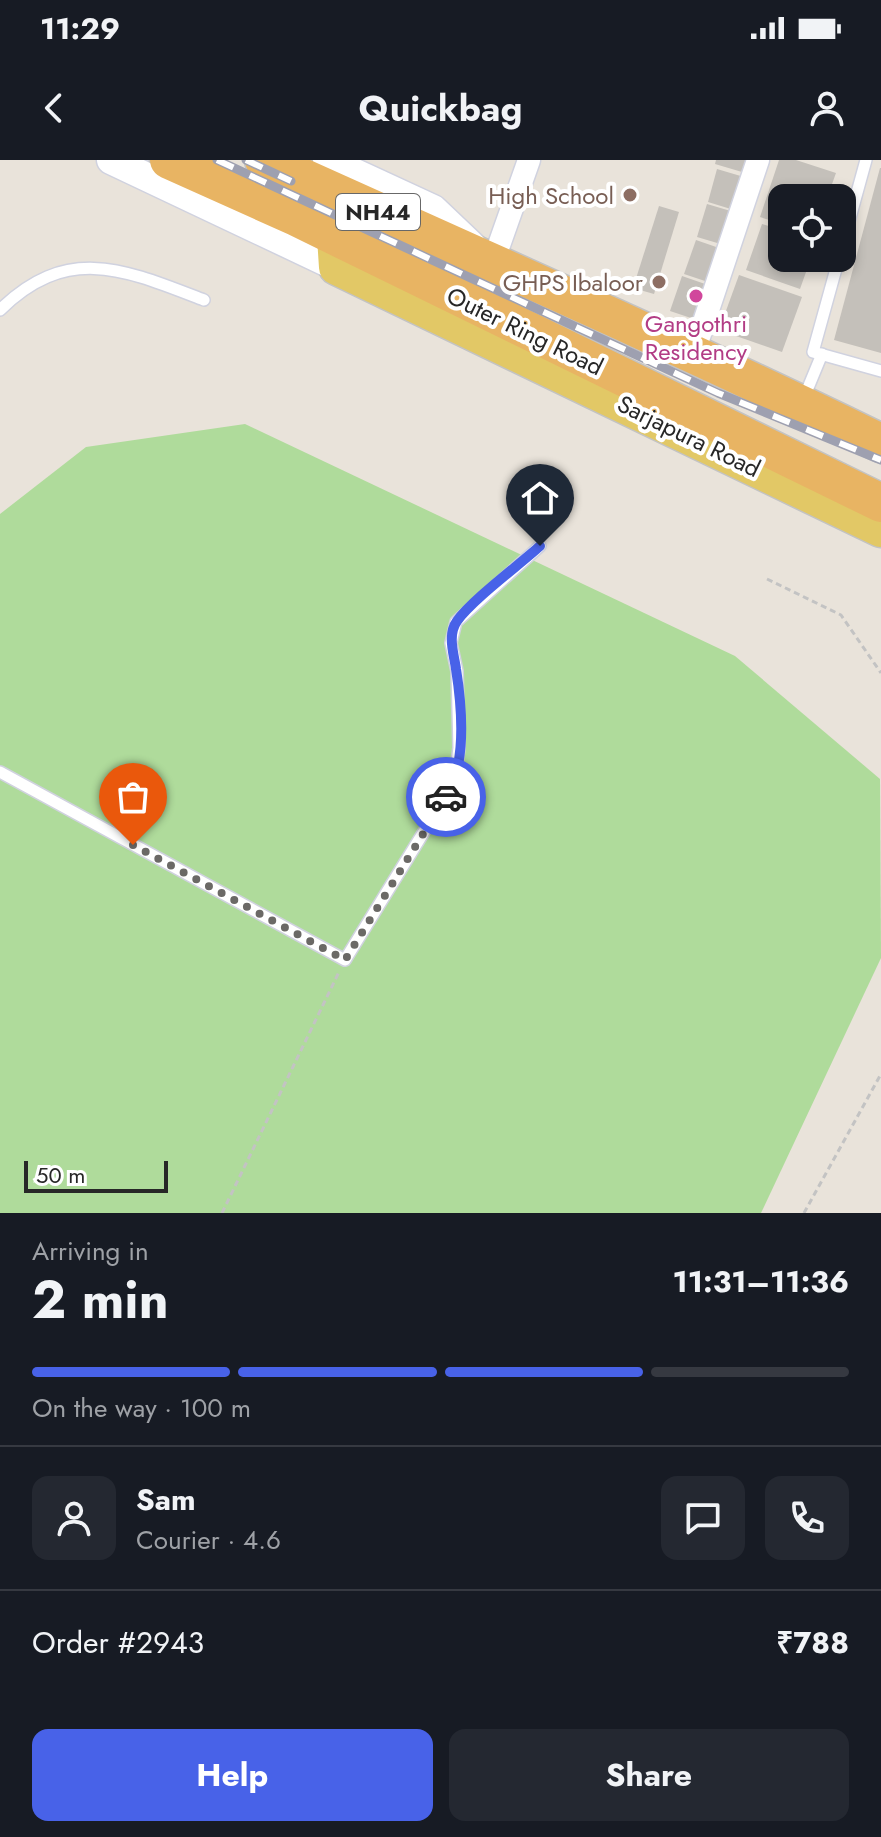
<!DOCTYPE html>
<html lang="en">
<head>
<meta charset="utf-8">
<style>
  :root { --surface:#171b24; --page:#242831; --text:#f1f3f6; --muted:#9ea1a6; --line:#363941; --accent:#4862e8 }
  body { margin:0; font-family:Jost,sans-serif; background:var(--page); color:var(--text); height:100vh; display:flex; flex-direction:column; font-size:30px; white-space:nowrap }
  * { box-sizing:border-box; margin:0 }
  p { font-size:26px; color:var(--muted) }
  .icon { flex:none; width:44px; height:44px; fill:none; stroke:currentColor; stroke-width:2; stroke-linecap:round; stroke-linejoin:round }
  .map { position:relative; height:1053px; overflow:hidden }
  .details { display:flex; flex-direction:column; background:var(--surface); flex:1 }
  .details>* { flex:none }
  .tools { position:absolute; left:768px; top:24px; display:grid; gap:16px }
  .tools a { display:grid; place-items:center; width:88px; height:88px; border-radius:16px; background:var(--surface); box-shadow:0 4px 12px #0003; font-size:40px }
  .scale { position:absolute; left:24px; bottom:20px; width:144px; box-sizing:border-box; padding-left:8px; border:4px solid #272727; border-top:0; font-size:22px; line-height:28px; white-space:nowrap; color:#272727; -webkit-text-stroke:6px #fff; paint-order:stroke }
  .pin { position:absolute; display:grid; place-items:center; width:68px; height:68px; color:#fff; margin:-82px -34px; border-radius:50% 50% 50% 0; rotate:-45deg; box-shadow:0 0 8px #0007 }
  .pin .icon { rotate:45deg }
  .courier { position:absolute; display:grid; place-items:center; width:80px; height:80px; margin:-40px; border:6px solid #4862e8; border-radius:50%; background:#fff; color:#222; box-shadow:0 2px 10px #0007 }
  .summary em { font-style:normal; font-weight:700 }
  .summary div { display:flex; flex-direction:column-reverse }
  .summary { display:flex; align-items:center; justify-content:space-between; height:136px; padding:0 32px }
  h1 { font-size:52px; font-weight:700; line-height:60px }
  .bar { display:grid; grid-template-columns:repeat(4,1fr); gap:12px 8px; align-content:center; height:96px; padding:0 32px }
  .bar i { height:10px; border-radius:6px; background:var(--line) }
  .bar .selected { background:var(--accent) }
  .bar p { grid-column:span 4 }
  .line { display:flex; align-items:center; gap:20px; padding:0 32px; border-top:2px solid var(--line) }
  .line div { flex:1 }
  .round { display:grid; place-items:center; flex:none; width:84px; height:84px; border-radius:16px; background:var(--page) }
  .button { display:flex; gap:16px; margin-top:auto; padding:16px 32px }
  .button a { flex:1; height:92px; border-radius:16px; background:var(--accent); color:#fff; font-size:32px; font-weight:700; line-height:92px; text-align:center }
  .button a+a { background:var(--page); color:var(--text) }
  .status { display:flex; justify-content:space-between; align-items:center; height:56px; padding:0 40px; background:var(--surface); direction:ltr }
  .status svg { height:22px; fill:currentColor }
  header { display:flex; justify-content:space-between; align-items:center; height:104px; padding:0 32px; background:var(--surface); font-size:36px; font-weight:700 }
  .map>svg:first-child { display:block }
</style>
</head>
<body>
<div class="status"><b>11:29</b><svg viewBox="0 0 49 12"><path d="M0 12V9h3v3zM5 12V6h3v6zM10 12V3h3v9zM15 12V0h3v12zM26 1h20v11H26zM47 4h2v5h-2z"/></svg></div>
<header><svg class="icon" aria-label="back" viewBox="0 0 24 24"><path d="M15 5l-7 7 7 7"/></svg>Quickbag<svg class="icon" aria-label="person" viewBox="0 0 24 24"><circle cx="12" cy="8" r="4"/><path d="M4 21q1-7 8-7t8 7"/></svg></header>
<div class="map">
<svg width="881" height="1053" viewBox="0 0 881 1053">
  <rect width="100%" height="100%" fill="#e9e3da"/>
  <!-- green -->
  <polygon fill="#afdb9b" points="245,264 735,496 880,619 881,798 761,1053 0,1053 0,354 86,287"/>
  <!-- building -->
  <g fill="#c4c0ba">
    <polygon points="716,0 746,0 742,12 715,4"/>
    <polygon points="779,0 796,0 836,13 827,38 782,38 782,64 760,57"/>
    <polygon points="880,8 881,8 881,193 834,180"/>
    <polygon points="717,9 744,17 734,50 708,42"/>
    <polygon points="707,44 734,52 724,85 697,77"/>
    <polygon points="659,46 679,52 654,134 633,128"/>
    <polygon points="762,64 782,70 782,98 811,98 800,129 746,110"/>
    <polygon points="696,80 722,89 711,123 684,114"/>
    <polygon points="739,115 802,137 782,192 719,170"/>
    <polygon points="682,116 708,125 697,160 670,151"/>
  </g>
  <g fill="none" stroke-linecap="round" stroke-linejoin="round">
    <defs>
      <g id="service">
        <polyline points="842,87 866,0"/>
        <polyline points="839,98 813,192 881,211"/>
        <path d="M0,150c68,-67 126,-40 204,-10"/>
        <polyline points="803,240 822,194"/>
        <polyline points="0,612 345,800 454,623 459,588 457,511 451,483 456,462 540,386"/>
      </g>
      <g id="minor">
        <polyline points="492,105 529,0"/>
        <polyline points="694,192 758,0"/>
      </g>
      <g id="tertiary">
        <polyline points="111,0 337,107"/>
        <polyline points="327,0 433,49 473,87"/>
      </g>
      <polyline id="primary" points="335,77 337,107 881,369"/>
      <g id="trunk">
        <polyline points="169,0 296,57 881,343"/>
        <path d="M264,0c206,93 413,184 617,283"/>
      </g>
    </defs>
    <!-- service casing -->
    <use href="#service" stroke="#d0d2df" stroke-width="14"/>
    <!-- minor casing -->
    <use href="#minor" stroke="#d0d2df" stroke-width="25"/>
    <!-- tertiary casing -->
    <use href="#tertiary" stroke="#d0d2df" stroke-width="31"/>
    <!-- primary casing -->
    <use href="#primary" stroke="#c3c3c3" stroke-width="39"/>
    <!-- trunk casing -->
    <use href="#trunk" stroke="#c3c3c3" stroke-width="41"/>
    <!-- path -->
    <g stroke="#c3c3c3" stroke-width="3" stroke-dasharray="6 4" stroke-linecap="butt">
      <polyline points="767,419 841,455 881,513"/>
      <polyline points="222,1053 339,812"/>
      <polyline points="804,1053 881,914"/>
    </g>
    <!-- service -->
    <use href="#service" stroke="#fff" stroke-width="11"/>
    <!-- minor -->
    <use href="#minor" stroke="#fff" stroke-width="22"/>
    <!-- tertiary -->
    <use href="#tertiary" stroke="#fff" stroke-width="28"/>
    <!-- primary -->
    <use href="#primary" stroke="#e2c866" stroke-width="36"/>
    <!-- trunk -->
    <use href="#trunk" stroke="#e8b463" stroke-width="38"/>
    <defs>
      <g id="rail">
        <polyline points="217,0 718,233 881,300"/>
        <polyline points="246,0 291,21"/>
      </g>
    </defs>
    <!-- rail casing -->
    <use href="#rail" stroke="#9ea0b0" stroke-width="9"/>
    <!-- rail -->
    <use href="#rail" stroke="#fff" stroke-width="6" stroke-dasharray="18" stroke-linecap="butt"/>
  </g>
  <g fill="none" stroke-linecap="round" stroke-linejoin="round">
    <!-- done -->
    <polyline stroke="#6b6966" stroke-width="8" stroke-dasharray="0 14.4" points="133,685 345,800 446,637"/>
    <!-- route -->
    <path stroke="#4862e8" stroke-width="10" d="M446,637c21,-33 16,-90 10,-128 -2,-15 -9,-34 1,-48 15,-21 62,-56 83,-75"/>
  </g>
  <!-- markers -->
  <g fill="#8d6e63" stroke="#fff" stroke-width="3">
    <circle cx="630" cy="35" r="8"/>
    <circle cx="659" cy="122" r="8"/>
  </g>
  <circle fill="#d1479c" stroke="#fff" stroke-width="3" cx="696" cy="136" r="8"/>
  <g text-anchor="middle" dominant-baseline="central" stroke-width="8" stroke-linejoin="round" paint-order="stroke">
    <!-- shield labels -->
    <rect fill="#fff" stroke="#686868" stroke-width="2" x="336" y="34" width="84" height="36" rx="6"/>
    <g font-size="22" font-weight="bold" fill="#272727">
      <text x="378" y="52">NH44</text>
    </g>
    <!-- education labels -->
    <g font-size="24" fill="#785e54" stroke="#fff" text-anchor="end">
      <text x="614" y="35">High School</text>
      <text x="643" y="122">GHPS Ibaloor</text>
    </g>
    <!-- hotel labels -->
    <g font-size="24" fill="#b23c85" stroke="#fff">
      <text x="696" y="163">Gangothri<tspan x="696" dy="28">Residency</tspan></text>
    </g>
    <!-- street labels -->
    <g font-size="24" fill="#272727" stroke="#fff">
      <text transform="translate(525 171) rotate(26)">Outer Ring Road</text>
      <text transform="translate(689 276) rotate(26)">Sarjapura Road</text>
    </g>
  </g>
</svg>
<div class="tools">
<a><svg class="icon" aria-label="locate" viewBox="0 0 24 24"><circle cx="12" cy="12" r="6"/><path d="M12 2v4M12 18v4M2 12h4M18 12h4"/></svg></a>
</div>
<div class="scale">50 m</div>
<div class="pin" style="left:133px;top:685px;background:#ea580c"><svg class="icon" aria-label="bag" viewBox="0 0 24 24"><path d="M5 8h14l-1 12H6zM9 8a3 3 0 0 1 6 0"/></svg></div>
<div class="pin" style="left:540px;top:386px;background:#1f2937"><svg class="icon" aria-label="home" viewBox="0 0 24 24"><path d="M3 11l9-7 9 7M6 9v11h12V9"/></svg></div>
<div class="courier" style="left:446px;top:637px"><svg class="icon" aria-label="car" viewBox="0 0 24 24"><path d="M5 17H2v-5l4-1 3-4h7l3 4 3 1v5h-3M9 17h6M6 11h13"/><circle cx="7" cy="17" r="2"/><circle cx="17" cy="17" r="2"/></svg></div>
</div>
<section class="details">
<div class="summary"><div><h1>2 min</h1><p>Arriving in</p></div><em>11:31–11:36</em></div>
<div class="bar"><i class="selected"></i><i class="selected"></i><i class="selected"></i><i></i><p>On the way · 100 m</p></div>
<div class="line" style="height:144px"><a class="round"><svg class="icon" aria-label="person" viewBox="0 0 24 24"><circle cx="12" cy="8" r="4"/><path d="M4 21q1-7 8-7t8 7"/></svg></a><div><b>Sam</b><p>Courier · 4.6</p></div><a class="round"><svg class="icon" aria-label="chat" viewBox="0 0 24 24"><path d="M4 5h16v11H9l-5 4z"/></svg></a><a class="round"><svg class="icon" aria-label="phone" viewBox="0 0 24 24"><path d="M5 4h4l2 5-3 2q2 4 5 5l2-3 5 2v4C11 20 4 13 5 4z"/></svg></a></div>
<div class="line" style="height:104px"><div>Order #2943</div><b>₹788</b></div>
<div class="button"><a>Help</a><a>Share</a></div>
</section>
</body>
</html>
